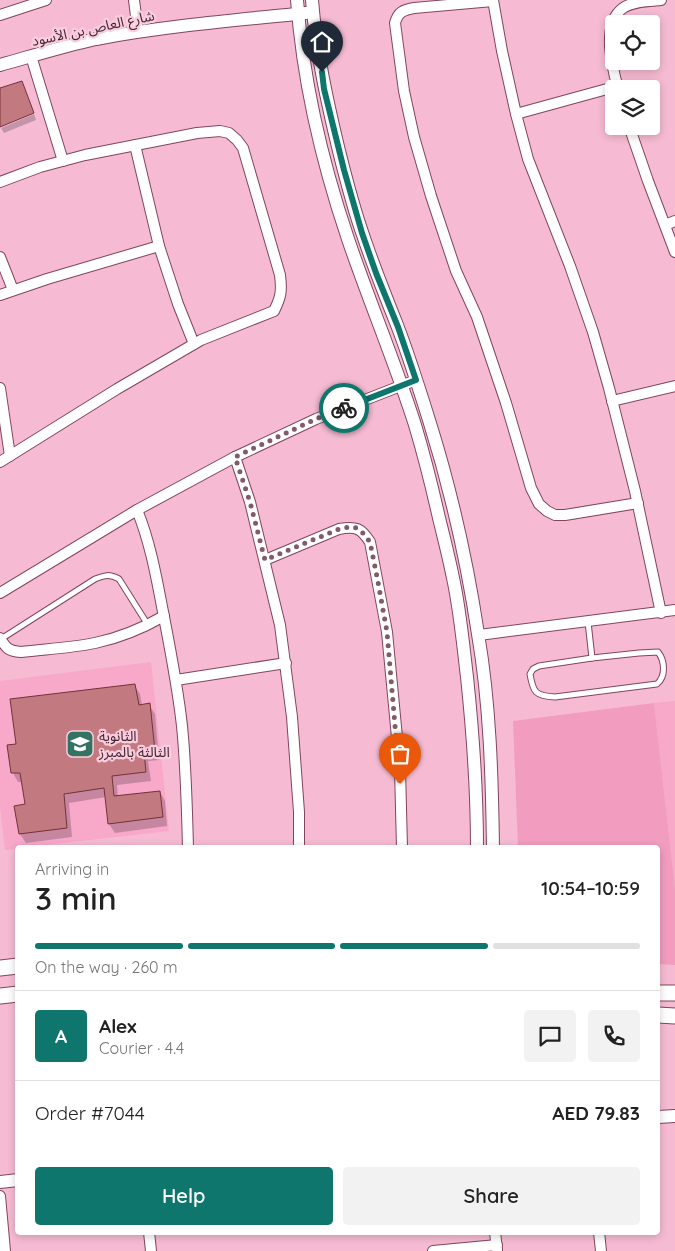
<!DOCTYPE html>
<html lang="en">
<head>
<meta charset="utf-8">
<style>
  :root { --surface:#fff; --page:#f2f2f2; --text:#222; --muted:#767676; --line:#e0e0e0; --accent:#0f766e }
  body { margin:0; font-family:Quicksand,"Noto Sans Arabic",sans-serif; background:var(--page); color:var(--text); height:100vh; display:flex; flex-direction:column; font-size:19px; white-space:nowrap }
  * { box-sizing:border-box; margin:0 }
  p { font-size:16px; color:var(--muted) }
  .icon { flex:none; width:28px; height:28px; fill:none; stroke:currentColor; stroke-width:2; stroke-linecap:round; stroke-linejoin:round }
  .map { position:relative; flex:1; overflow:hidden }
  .details { position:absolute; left:15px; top:845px; width:645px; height:390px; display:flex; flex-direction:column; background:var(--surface); border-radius:5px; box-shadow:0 2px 8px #0003 }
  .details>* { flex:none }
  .controls { position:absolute; left:605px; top:15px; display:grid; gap:10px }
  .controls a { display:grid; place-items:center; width:55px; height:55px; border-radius:5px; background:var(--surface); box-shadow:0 2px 8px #0003; font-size:25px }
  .pin { position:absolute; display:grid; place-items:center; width:42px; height:42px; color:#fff; margin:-51px -21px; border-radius:50% 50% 50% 0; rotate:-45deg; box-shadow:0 0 5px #0007 }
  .pin .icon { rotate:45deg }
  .courier { position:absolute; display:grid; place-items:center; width:50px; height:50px; margin:-25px; border:4px solid #0f766e; border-radius:50%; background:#fff; color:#222; box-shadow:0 1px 6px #0007 }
  .summary em { font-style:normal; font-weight:600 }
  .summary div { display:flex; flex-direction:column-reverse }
  .summary { display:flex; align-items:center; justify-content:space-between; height:85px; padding:0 20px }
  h1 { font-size:32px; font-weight:600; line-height:38px }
  .bar { display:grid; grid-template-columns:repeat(4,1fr); gap:8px 5px; align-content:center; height:60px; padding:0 20px }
  .bar i { height:6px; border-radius:4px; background:var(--line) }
  .bar .active { background:var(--accent) }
  .bar p { grid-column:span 4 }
  .line { display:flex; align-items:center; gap:12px; padding:0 20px; border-top:1px solid var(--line) }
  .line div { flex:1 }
  .round { display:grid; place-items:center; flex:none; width:52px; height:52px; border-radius:5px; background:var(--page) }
  .cta { display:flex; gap:10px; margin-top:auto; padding:10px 20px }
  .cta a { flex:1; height:58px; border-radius:5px; background:var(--accent); color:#fff; font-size:20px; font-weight:600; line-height:58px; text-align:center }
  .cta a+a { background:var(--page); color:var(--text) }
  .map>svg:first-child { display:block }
</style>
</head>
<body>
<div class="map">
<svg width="675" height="1251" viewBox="0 0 675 1251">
  <rect width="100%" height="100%" fill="#f6bbd2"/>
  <!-- built -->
  <g fill="#f8a8c9">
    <polygon points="151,662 169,831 28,847 18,848 17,849 5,850 0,807 0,681"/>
    <polygon points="675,701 675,888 654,703"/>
  </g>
  <!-- green -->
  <polygon fill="#f29dc0" points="654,703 675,888 675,965 658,964 658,848 518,847 513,721"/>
  <!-- shadow -->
  <g fill="#0003">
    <polygon points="34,114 36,120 4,133 1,128"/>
    <polygon points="134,685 140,694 142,705 149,705 155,714 159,760 148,761 151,781 117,785 118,797 160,792 165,801 167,826 115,833 109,824 106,797 69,803 72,837 26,843 20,834 26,805 22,782 18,782 13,773 18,745"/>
  </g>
  <!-- building -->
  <g fill="#c27980" stroke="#73323b">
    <polygon points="22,81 34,113 0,127 0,88"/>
    <polygon points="135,684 139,705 150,703 155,751 144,752 146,772 112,776 114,796 160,791 163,817 108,824 104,788 64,794 67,828 19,834 14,806 25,804 20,773 11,773 7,745 16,744 10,699"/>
  </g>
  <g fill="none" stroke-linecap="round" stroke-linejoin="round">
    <defs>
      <g id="service">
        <polyline points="588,622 592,658"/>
        <path d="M1,639l94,-60c11,-4 14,-5 24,0l29,46"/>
        <path d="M658,652c7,9 8,24 -1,32l-102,13c-20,-1 -22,-5 -25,-23l3,-5 6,-3 53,-8 47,-5z"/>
      </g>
      <g id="minor">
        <polyline points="134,0 138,32"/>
        <polyline points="493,0 502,51 516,114 528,159 570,266 593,332 609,388 635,491 661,613"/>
        <path d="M493,1l-79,7c-11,2 -16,4 -19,15l9,68 10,46 17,59 25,75 21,46 29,86 25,85 8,16 8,7 8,4h10l73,-12"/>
        <polyline points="0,15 46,0"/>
        <polyline points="31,56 63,161"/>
        <path d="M618,89c-6,-23 -17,-65 5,-81 10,-7 26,-7 38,-8"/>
        <polyline points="516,114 618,86"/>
        <polyline points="629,126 648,181 675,252"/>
        <polyline points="135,145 159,246 178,304 194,344"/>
        <path d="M0,182l40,-15 45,-12 112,-22 23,-2 9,2 8,7 6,8 37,127c2,16 1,22 -6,36l-73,29 -84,49 -117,73"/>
        <polyline points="665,225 675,221"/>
        <polyline points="0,257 13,290"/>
        <polyline points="0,295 47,279 159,246"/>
        <polyline points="0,388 10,456"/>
        <polyline points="612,401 675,386"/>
        <polyline points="235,457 250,502 280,625 292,717 299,812 299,848"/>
        <path d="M137,510c14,34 20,71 27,107 7,36 14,72 18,109 4,40 5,81 6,122"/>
        <path d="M265,560l74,-31c17,-3 22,-1 31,13l17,90 13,137 2,79"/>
        <polyline points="0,593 137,510 235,457 316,419 416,380"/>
        <polyline points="479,635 675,610"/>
        <path d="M0,638c6,10 8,13 21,14 25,-3 50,-4 74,-9 24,-5 48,-15 69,-27"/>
        <polyline points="176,680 286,663"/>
        <polyline points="0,1196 5,1251"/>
        <polyline points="149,1232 151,1251"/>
        <polyline points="495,1232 497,1250"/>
        <polyline points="599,1232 601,1251"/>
        <polyline points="433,1251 497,1245"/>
      </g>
      <g id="tertiary">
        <path d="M297,0c6,81 25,162 51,239 21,62 47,123 67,186 9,30 17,62 24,93 5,20 10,40 14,60 7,32 10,66 14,99 6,57 10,113 10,171"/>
        <path d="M312,0c4,51 15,101 27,151 7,28 14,56 24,84 10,30 22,60 34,90 12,31 22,63 32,95 22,70 38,141 49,214 12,70 14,142 15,214"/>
        <path d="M0,65c32,-9 64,-19 96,-26 69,-13 140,-19 210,-26"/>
        <polyline points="658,1117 675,1116"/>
        <polyline points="0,1182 18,1180"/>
      </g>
      <g id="secondary">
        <polyline points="0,968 18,966"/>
        <polyline points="658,993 675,993"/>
        <polyline points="0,996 18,994"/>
        <polyline points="658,1015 675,1016"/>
      </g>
    </defs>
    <!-- service casing -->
    <use href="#service" stroke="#82445f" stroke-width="7"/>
    <!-- minor casing -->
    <use href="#minor" stroke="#82445f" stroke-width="12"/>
    <!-- tertiary casing -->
    <use href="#tertiary" stroke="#82445f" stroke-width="14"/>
    <!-- secondary casing -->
    <use href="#secondary" stroke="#82445f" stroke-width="17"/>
    <!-- service -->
    <use href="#service" stroke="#fff" stroke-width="5"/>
    <!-- minor -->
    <use href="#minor" stroke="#fff" stroke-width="10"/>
    <!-- tertiary -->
    <use href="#tertiary" stroke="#fff" stroke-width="12"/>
    <!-- secondary -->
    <use href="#secondary" stroke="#fff" stroke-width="15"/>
  </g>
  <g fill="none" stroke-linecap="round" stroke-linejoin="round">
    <!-- done -->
    <polyline stroke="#825b6b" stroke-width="5" stroke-dasharray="0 9" points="344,408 316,419 235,457 250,502 265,560 339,529 350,527 357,528 364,534 370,542 378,582 387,632 400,784"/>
    <!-- route -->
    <polyline stroke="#0f766e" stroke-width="6" points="322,72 324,89 344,170 362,233 376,273 398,327 416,380 344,408"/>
  </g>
  <!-- icons -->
  <defs>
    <symbol id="school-square" viewBox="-11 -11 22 22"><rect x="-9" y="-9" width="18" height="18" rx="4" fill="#327362" stroke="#facdde"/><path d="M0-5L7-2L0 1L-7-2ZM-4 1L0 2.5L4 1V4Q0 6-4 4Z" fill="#fff"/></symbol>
  </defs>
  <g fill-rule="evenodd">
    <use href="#school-square" x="64" y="728" width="32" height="32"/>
  </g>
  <g text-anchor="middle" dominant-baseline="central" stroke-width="4.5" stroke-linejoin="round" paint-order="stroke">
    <!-- street labels -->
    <g font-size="14" fill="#442733" stroke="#facdde">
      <text transform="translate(93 28) rotate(-12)">شارع العاص بن الأسود</text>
    </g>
    <!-- poi labels -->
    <g font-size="14" fill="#442733" stroke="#facdde" text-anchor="start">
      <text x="99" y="736">الثانوية<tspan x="99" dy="16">الثالثة بالمبرز</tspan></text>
    </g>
  </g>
</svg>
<div class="controls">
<a><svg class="icon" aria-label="locate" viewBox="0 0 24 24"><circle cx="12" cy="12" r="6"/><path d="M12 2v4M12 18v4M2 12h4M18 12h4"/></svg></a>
<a><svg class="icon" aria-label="layers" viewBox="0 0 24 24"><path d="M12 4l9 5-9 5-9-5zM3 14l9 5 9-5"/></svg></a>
</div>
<div class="pin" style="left:400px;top:784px;background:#ea580c"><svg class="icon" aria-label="bag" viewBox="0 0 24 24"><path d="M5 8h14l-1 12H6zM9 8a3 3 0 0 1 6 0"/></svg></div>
<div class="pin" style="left:322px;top:72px;background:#1f2937"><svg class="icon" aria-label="home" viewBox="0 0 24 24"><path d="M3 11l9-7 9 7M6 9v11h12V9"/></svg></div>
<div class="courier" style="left:344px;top:408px"><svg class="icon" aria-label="bike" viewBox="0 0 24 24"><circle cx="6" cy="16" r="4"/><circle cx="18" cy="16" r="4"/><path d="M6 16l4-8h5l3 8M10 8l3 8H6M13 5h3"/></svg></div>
<section class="details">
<div class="summary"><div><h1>3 min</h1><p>Arriving in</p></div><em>10:54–10:59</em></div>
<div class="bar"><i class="active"></i><i class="active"></i><i class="active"></i><i></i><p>On the way · 260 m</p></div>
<div class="line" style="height:90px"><b class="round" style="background:var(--accent);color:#fff">A</b><div><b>Alex</b><p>Courier · 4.4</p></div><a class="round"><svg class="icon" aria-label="chat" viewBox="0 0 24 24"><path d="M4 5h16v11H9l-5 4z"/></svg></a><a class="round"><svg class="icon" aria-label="phone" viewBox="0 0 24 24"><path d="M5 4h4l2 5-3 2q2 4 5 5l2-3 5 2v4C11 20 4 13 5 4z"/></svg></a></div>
<div class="line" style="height:65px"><div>Order #7044</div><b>AED 79.83</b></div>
<div class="cta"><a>Help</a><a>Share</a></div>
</section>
</div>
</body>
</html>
